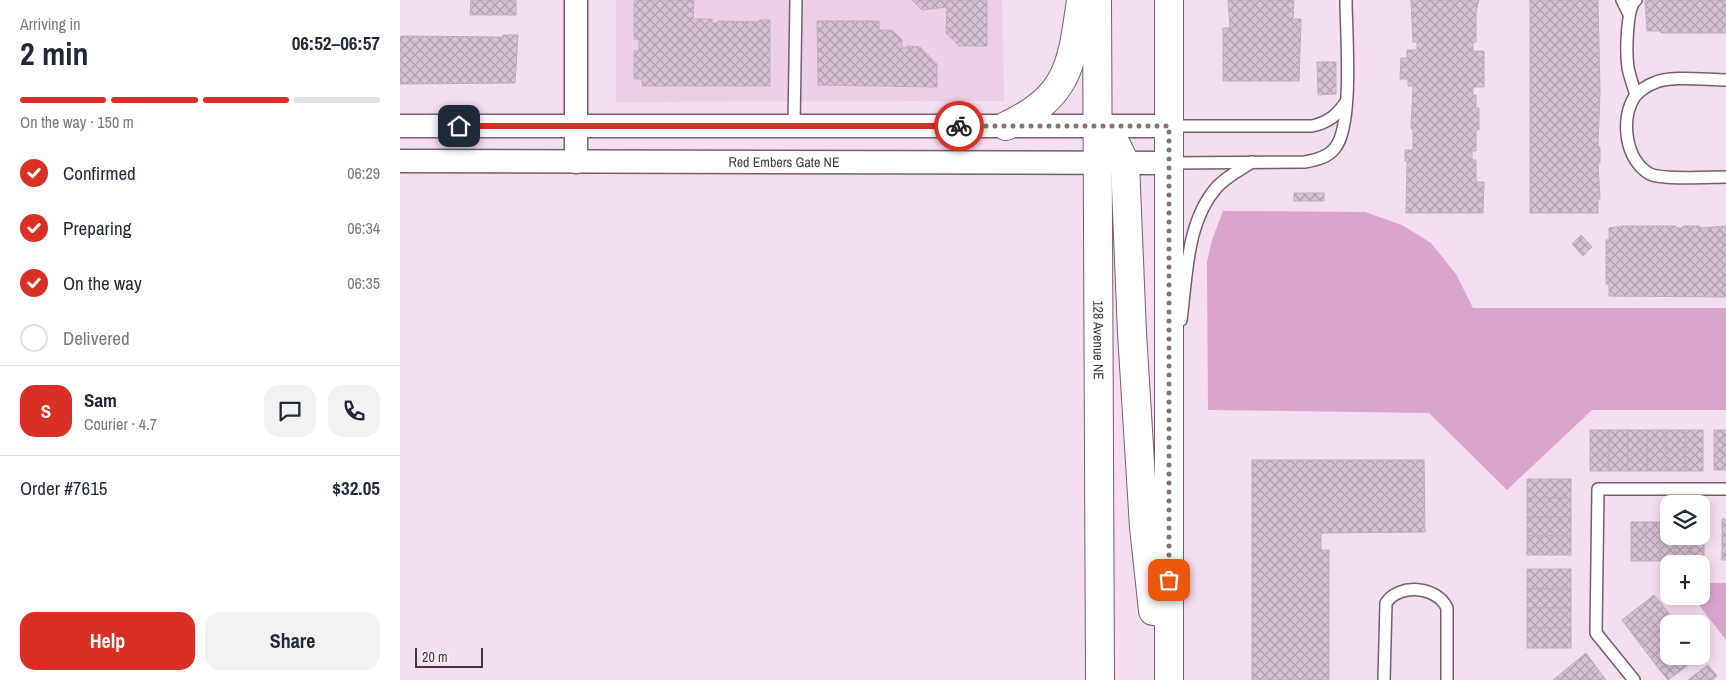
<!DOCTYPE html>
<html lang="en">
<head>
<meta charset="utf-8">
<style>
  :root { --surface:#fff; --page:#f2f2f3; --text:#1f2937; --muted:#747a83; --line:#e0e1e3; --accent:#d93025 }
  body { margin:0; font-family:"Archivo Narrow",sans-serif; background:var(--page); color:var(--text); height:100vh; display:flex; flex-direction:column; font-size:19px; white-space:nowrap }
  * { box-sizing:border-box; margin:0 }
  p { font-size:16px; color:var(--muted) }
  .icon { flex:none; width:28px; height:28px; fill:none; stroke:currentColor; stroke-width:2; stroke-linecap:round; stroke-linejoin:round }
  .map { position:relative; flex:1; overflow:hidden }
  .sheet { display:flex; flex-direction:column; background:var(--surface); width:400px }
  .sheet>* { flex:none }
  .controls { position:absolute; left:1260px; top:495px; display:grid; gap:10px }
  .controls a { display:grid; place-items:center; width:50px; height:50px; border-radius:10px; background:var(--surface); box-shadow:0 2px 12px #0003; font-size:25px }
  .scale { position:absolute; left:15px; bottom:12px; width:68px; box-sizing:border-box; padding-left:5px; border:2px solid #423940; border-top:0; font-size:14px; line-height:18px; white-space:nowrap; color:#423940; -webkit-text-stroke:4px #fceef9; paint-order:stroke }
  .pin { position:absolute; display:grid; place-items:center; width:42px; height:42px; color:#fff; margin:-21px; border-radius:10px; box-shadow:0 2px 8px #0006 }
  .courier { position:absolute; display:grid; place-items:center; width:50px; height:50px; margin:-25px; border:4px solid #d93025; border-radius:50%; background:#fff; color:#222; box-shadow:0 1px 6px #0007 }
  .summary em { font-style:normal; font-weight:700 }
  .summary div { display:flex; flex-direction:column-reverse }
  .summary { display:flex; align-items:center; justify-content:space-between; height:85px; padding:0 20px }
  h1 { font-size:32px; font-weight:700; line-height:38px }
  .bar { display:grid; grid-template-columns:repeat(4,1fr); gap:8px 5px; align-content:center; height:60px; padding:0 20px }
  .bar i { height:6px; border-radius:4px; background:var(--line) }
  .bar .selected { background:var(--accent) }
  .bar p { grid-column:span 4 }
  .line { display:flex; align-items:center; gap:12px; padding:0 20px; border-top:1px solid var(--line) }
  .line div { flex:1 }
  .round { display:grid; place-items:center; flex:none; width:52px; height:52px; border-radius:15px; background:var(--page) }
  ol { padding:0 20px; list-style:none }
  li { display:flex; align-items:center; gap:15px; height:55px }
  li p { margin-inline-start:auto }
  li .icon { padding:5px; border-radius:50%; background:var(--accent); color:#fff; stroke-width:4 }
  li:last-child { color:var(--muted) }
  li i { width:28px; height:28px; border:2px solid var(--line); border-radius:50% }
  .button { display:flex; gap:10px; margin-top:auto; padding:10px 20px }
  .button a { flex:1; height:58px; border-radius:15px; background:var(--accent); color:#fff; font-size:20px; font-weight:700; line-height:58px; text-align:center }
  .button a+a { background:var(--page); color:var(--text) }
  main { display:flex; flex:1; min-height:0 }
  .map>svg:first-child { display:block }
</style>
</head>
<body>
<main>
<section class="sheet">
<div class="summary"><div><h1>2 min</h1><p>Arriving in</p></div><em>06:52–06:57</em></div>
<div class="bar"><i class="selected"></i><i class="selected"></i><i class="selected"></i><i></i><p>On the way · 150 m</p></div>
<ol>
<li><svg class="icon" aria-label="check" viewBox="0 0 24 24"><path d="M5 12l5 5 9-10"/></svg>Confirmed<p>06:29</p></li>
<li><svg class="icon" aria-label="check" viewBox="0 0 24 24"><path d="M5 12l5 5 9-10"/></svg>Preparing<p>06:34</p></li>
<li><svg class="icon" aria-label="check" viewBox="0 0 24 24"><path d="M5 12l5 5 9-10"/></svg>On the way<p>06:35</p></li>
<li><i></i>Delivered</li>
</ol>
<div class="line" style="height:90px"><b class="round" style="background:var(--accent);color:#fff">S</b><div><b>Sam</b><p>Courier · 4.7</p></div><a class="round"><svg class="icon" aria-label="chat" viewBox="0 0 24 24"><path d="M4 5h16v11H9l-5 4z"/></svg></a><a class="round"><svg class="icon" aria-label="phone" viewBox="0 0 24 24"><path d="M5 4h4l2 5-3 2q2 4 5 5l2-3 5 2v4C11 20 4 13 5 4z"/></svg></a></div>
<div class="line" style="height:65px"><div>Order #7615</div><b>$32.05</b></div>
<div class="button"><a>Help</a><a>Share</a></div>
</section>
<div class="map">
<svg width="1326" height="680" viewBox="0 0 1326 680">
  <defs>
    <pattern id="building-cross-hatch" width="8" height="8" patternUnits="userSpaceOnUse" patternTransform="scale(1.25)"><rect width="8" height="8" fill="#d8c1d3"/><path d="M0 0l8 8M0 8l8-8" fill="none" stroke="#b19ead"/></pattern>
  </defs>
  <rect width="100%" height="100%" fill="#f5def0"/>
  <!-- built -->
  <polygon fill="#edd0e7" points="216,0 602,0 604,101 216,102"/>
  <!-- green -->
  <g fill="#d9a5cf">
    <polygon points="823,211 965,212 1002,225 1031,243 1056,274 1073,308 1326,308 1326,410 1192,410 1107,490 1029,413 808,410 807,262 812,240"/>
    <polygon points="1301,583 1326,583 1326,640 1292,596 1301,596"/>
  </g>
  <!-- building -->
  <g fill="url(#building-cross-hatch)" stroke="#c0abbc">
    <polygon points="71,0 116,0 116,15 70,15"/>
    <polygon points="238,0 294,0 293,19 312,19 312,23 318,23 318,21 359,22 359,20 370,20 370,86 242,86 242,79 234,79 234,51 239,51 239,39 234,39 234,1"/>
    <polygon points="512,0 587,0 587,46 559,46 546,33 547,7 522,10"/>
    <polygon points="828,0 894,0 893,19 901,19 899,81 823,81 823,28 830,28"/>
    <polygon points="1011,0 1079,0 1076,12 1076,42 1073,42 1073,51 1084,51 1084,87 1073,87 1073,95 1076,95 1076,108 1079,108 1079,130 1076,130 1076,151 1072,151 1072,160 1076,160 1076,182 1084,182 1083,213 1006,213 1007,161 1005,161 1005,150 1013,150 1013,129 1011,129 1013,86 1008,86 1008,79 1000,79 1001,58 1007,58 1007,50 1017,50 1017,42 1013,42"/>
    <polygon points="1130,0 1198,0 1200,91 1198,147 1200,147 1200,163 1198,163 1200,199 1198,199 1198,213 1130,213"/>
    <polygon points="1245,0 1326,0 1326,33 1261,33 1261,31 1247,31"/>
    <polygon points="417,21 479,21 479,30 492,30 502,40 502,48 507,48 507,46 520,47 537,64 537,87 418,85"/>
    <polygon points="103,35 118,35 115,83 0,84 0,37 2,36 103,37"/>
    <polygon points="917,62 936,62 936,94 918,95"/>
    <rect x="894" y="193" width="30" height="8"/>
    <polygon points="1223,226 1276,226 1276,228 1283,228 1283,226 1300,226 1300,228 1326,226 1326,297 1209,296 1209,284 1206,284 1206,240 1209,240 1209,228"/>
    <polygon points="1181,235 1192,247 1183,256 1172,244"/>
    <rect x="1190" y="430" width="19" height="41"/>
    <rect x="1209" y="430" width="19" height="41"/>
    <rect x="1228" y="430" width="19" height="41"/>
    <rect x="1247" y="430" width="19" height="41"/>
    <rect x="1266" y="430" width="19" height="41"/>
    <rect x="1285" y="430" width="18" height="41"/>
    <rect x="1314" y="430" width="12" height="40"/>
    <polygon points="852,460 1024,460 1025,532 921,533 921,550 929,550 929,680 852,680"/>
    <rect x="1127" y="479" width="44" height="19"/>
    <rect x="1127" y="498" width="44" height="19"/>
    <rect x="1127" y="517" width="44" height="19"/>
    <rect x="1322" y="519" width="4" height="41"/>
    <rect x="1231" y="522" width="15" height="39"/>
    <rect x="1246" y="522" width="14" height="39"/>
    <polygon points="1260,522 1269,522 1269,536 1275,536 1275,561 1260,561"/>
    <polygon points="1301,523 1304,523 1304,561 1290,561 1290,536 1301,536"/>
    <rect x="1127" y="536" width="44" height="19"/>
    <rect x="1275" y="536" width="15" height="25"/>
    <rect x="1127" y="569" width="44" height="20"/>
    <rect x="1127" y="589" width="44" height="19"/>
    <polygon points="1254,595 1264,607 1231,632 1222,620"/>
    <polygon points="1264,607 1273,619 1240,644 1231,632"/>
    <rect x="1127" y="608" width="44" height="20"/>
    <polygon points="1273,619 1276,624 1269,624 1269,642 1250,657 1240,644"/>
    <rect x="1127" y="628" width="44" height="20"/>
    <polygon points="1269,642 1269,656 1275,656 1259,669 1250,657"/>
    <polygon points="1186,653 1197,668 1182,680 1153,680"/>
    <polygon points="1275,656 1300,656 1268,680 1259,669"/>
    <polygon points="1308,665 1317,676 1313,680 1288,680"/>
    <polygon points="1197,668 1206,680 1182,680"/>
  </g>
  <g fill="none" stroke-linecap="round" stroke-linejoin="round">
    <defs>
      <g id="lane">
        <polyline points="1222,0 1229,14"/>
        <path d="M1326,80c-19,0 -56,-5 -72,3 -6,2 -15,8 -19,13 -15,23 -10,64 15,78 12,6 60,3 76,3"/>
        <path d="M1236,95c-3,-9 -6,-18 -8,-27 -2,-14 -2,-60 8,-68"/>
        <polyline points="394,126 396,0"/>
        <path d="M769,126h143c17,-4 24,-10 34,-24"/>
        <path d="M769,163l136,-1c12,-2 23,-5 30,-14 19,-23 11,-117 11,-148"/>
        <path d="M781,320c6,-44 5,-98 36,-133 9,-10 23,-17 35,-25"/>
        <path d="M984,680l2,-77c13,-20 51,-17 61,5v72"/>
        <polyline points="1234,680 1196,633 1198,489 1326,489"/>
      </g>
      <g id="street">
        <polyline points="0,126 769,126"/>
        <path id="s1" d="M0,161l769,2"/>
        <polyline points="176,162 176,0"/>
      </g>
      <g id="secondary">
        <path id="s2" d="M697,0l3,680"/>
        <polyline points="697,125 712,136 725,163 732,333 744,527 753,611"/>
        <path d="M606,126c64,-30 66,-63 75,-126"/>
        <polyline points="769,680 769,0"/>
      </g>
    </defs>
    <!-- lane casing -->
    <use href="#lane" stroke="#735f6f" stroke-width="14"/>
    <!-- street casing -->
    <use href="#street" stroke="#735f6f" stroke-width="25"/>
    <!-- secondary casing -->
    <use href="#secondary" stroke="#735f6f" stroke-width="30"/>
    <!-- lane -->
    <use href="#lane" stroke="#fff" stroke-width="11"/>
    <!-- street -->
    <use href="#street" stroke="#fff" stroke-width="22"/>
    <!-- secondary -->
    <use href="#secondary" stroke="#fff" stroke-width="28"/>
  </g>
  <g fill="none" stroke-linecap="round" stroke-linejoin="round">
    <!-- done -->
    <polyline stroke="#81737e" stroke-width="5" stroke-dasharray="0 9" points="559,126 769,126 769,580"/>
    <!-- route -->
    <polyline stroke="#d93025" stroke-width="6" points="59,126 559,126"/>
  </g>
  <g text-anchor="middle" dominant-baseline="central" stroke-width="4" stroke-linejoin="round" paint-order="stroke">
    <!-- street labels -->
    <g font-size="14" fill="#423940" stroke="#fceef9">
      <text stroke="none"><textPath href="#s1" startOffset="384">Red Embers Gate NE</textPath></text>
      <text stroke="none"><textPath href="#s2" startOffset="340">128 Avenue NE</textPath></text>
    </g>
  </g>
</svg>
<div class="controls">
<a><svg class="icon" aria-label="layers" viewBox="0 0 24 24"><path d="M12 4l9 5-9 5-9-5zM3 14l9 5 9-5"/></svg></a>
<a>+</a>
<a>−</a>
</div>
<div class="scale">20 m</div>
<div class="pin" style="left:769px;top:580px;background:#ea580c"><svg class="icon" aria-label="bag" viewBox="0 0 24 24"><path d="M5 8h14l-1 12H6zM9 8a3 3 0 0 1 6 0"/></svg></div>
<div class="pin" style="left:59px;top:126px;background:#1f2937"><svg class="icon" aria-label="home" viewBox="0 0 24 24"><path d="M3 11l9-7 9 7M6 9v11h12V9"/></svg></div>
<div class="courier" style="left:559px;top:126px"><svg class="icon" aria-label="bike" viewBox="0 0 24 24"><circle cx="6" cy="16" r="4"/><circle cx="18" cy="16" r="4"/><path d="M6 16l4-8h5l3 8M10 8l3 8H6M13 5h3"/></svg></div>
</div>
</main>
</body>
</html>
